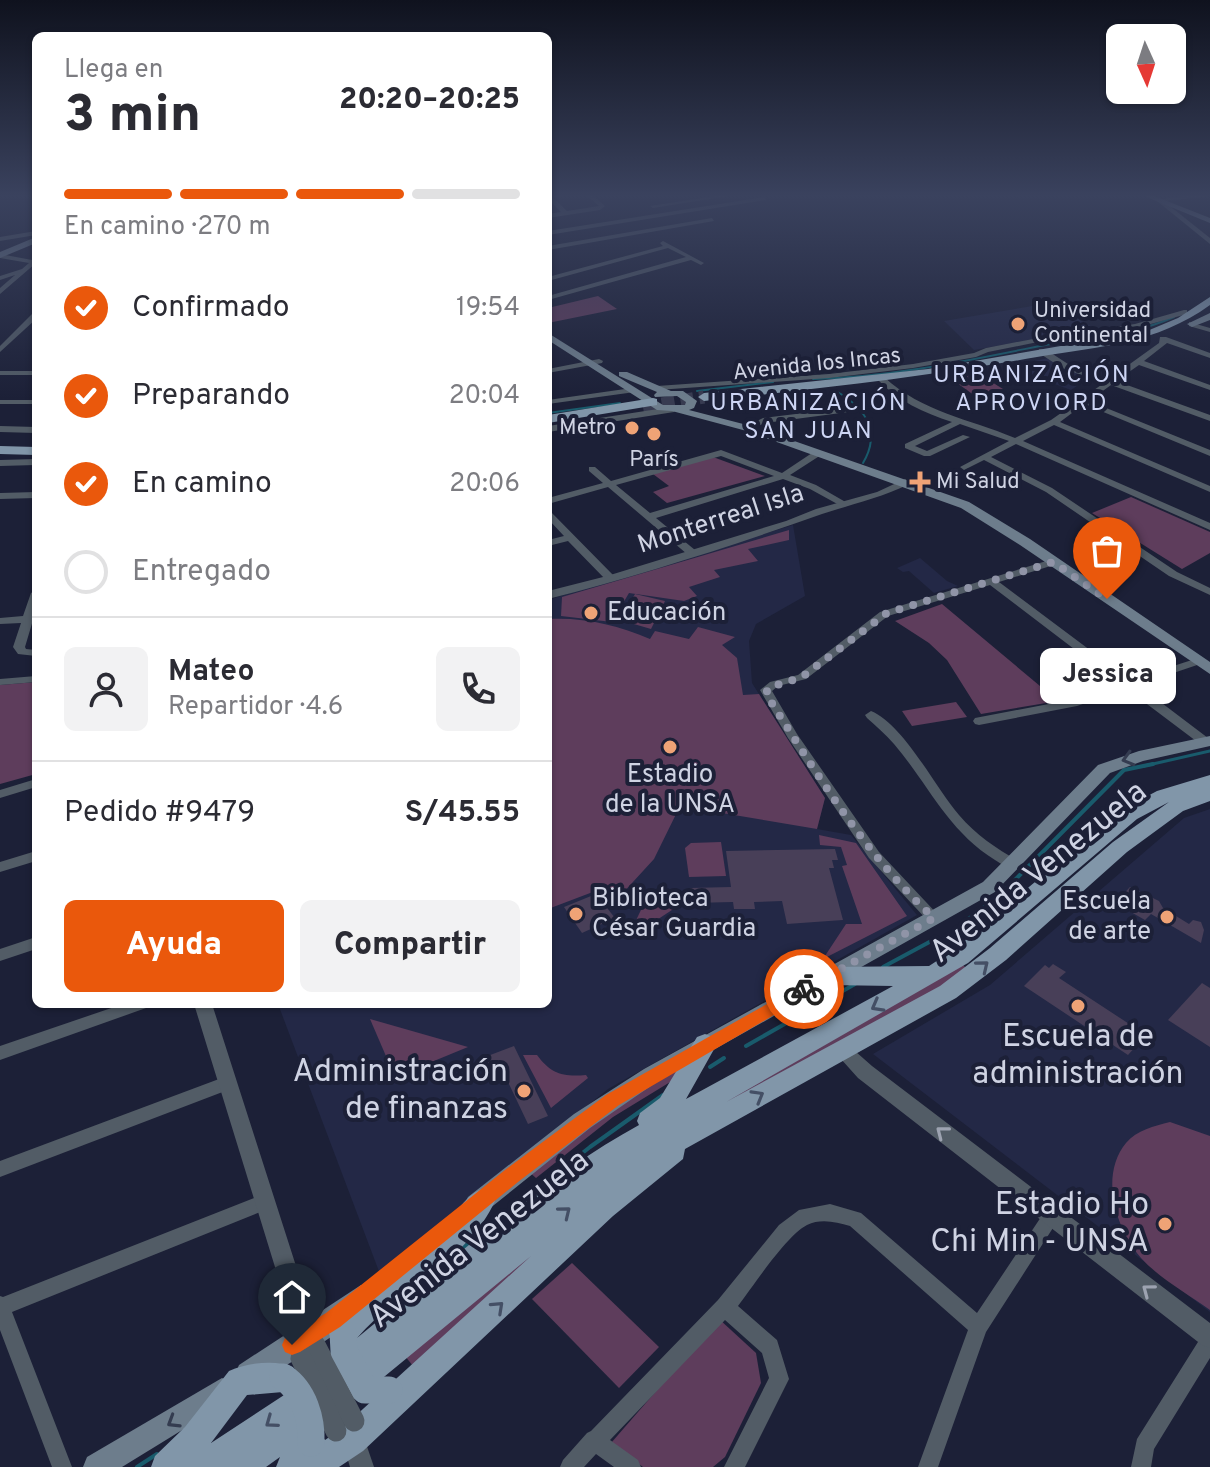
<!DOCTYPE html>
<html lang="es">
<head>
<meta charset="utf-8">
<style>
  :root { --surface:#fff; --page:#f2f2f3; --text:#2b2b33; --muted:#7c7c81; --line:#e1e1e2; --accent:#ea580c }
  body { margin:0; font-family:Overpass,sans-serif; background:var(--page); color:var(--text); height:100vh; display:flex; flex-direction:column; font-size:30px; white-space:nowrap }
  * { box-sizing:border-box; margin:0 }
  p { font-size:26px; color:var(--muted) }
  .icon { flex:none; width:44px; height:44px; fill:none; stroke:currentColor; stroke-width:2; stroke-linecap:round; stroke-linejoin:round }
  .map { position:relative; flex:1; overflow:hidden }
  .drawer { position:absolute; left:32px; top:32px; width:520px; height:976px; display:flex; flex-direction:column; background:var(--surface); border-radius:12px; box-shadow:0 2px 6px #0004 }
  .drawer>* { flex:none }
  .needle { width:52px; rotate:177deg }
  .controls { position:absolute; left:1106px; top:24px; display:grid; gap:16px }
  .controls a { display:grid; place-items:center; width:80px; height:80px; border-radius:12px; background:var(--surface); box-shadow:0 2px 6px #0004; font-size:40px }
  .pin { position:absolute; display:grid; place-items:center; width:68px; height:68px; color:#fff; margin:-82px -34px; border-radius:50% 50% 50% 0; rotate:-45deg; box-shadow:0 0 8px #0007 }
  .pin .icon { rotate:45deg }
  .courier { position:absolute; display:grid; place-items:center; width:80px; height:80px; margin:-40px; border:6px solid #ea580c; border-radius:50%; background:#fff; color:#222; box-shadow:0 2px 10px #0007 }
  .bubble { position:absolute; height:56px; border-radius:12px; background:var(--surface); box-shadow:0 2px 6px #0004; font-size:26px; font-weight:800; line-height:56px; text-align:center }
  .summary em { font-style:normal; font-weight:800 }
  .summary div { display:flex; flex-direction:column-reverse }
  .summary { display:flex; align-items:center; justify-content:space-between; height:136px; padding:0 32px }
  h1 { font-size:52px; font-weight:800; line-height:60px }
  .bar { display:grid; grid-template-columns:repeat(4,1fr); gap:12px 8px; align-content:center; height:96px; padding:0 32px }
  .bar i { height:10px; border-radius:6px; background:var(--line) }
  .bar .active { background:var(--accent) }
  .bar p { grid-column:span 4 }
  .line { display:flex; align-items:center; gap:20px; padding:0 32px; border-top:2px solid var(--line) }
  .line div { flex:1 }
  .round { display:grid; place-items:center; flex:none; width:84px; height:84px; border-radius:12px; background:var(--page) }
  ol { padding:0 32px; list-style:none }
  li { display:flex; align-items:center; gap:24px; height:88px }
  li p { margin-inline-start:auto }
  li .icon { padding:8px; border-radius:50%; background:var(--accent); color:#fff; stroke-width:4 }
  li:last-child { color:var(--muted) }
  li i { width:44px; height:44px; border:4px solid var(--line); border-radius:50% }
  .cta { display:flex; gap:16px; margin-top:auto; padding:16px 32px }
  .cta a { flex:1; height:92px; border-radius:12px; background:var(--accent); color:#fff; font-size:32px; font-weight:800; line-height:92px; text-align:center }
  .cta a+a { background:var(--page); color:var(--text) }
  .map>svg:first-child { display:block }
</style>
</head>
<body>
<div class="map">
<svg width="1210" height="1467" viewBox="0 0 1210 1467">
  <rect width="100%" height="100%" fill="#1c2037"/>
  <!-- built -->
  <g fill="#232846">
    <polygon points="1050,303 1094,328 974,350 944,321"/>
    <polygon points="1048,358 1090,377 1071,390 1008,367"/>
    <polygon points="793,525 805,596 756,624 749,641 752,683 825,798 817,829 851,835 917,915 608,1089 380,1274 278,1004 548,1004 548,600"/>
    <polygon points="920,558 947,581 958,586 934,593 909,571 903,572 897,568"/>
    <polygon points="1210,809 1210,1312 873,1054 990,985 1184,818"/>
  </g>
  <!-- green -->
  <g fill="#5e3d5c">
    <polygon points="598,296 617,309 548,323 548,308"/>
    <polygon points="977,373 1003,389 978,398 950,378"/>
    <polygon points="713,457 765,476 667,503 653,492 669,486 653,474"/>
    <polygon points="1131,497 1210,532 1210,553 1182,569 1092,513"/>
    <polygon points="789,530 789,540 748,549 758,561 714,570 720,577 689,587 697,596 684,601 629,593 612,622 561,616 562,597"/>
    <polygon points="635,594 665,601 651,629 620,620"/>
    <polygon points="942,604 1058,701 981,714 947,660 929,643 895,621"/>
    <path d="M548,619c36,-2 69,6 102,20l5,-8 34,8 9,-12 37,10 -13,8 15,13 6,37 16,-1 66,104 -8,31 -137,-23 -26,53 -33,36 -15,-8 -58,22z"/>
    <polygon points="36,682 36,774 0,784 0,685"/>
    <polygon points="956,702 967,717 912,726 902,711"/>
    <polygon points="819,835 856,843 907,916 823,959 846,924 862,924 842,866 847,865 841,847 820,845"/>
    <polygon points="721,842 726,876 689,877 685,848 691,843"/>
    <polygon points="648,895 664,899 675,908 637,933 631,931"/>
    <polygon points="962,964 968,970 945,985 591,1175"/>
    <polygon points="370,1019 468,1047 395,1077"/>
    <path d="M523,1055h14c14,19 26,22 49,20l2,3 -37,30z"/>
    <polygon points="677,1066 680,1076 613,1117 536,1178 528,1171"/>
    <path d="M1170,1122l40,14v174c-22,-16 -51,-32 -69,-52 -25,-29 -42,-82 -15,-115 11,-13 28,-17 44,-21z"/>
    <polygon points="606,1192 413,1366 405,1356"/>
    <polygon points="572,1263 659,1347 619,1388 532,1299"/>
    <polygon points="719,1319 756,1353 761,1383 725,1457 713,1467 643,1467 611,1443"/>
  </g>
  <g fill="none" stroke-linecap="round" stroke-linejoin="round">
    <!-- stream-far2 -->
    <g stroke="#195b6c" stroke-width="2">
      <path d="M813,379c82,-2 161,-20 242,-36 40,-7 81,-9 119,-26"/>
      <polyline points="697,391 773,382"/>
      <path d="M836,391c29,17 46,40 27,72"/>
      <polyline points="548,413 620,403"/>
    </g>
    <!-- stream-far1 -->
    <polyline stroke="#195b6c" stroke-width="3" points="1144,766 1210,751"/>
    <!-- stream -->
    <g stroke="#195b6c" stroke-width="4">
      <polyline points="964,922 1000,895 1124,770 1153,764"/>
      <polyline points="883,967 935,939"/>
      <polyline points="746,1046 855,984"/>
      <polyline points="710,1067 724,1058"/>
      <polyline points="450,1258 590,1147 663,1095"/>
      <polyline points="137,1467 157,1454"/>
    </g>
  </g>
  <!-- building -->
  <g fill="#483f58">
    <polygon points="835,849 838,860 832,860 834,868 829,868 843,920 787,924 782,901 754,902 755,909 734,909 733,902 692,903 690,888 731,887 726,851"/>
    <polygon points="1130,887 1159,901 1163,908 1189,924 1193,920 1201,922 1204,930 1201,943 1151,914 1145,920 1115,903"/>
    <polygon points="596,894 615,918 582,933 564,907"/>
    <polygon points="1053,964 1066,972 1059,978 1146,1035 1128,1055 1024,986 1045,965 1049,968"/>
    <polygon points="1202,983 1210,988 1210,1047 1168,1020"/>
    <polygon points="514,1046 548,1116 528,1124 499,1063 490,1067 485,1057"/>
  </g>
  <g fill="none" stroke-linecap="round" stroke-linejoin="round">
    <!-- primary-tunnel -->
    <polyline stroke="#373b51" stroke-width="13" stroke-dasharray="13 6" stroke-linecap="butt" points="643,407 704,397"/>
    <!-- minor -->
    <g fill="#525c66" fill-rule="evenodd">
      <polygon points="548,194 574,194 571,196 553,197 567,211 599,206 585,194 591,194 605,206 600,210 548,218 548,214 561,212 548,199"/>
      <polygon points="728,194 741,194 653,208 650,206"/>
      <polygon points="1197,194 1210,194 1210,196 1165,201 1162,199"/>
      <polygon points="764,197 766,200 548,235 548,231"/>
      <polygon points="712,218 714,221 548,250 548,246"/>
      <polygon points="36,231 36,235 0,241 0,237"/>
      <polygon points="663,241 704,263 701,265 691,260 548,300 548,296 686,257 668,248 548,281 548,277 663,246 660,243"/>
      <polygon points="0,254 32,260 36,258 36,263 0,294 0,288 15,275 0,280 0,276 22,269 29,263 0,258"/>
      <polygon points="1184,310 1187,310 1187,314 1136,328 1033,343 988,352 976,357 913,368 829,378 657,390 653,388 657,386 829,374 913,364 974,353 986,348 1033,339 1135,324"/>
      <polygon points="33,313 36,313 36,319 0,352 0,346"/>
      <polygon points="1189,322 1210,328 1210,332 1189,326"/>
      <path d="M1160,337h6l44,16v5l-43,-15 -23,18 66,24v5l-71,-25 -23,16 94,34v6l-99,-36 -22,16 121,49v6l-126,-52 -24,18 150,64v6l-156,-67 -31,16 187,82v7l-194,-86 -25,13 61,31 125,84 33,16v7l-41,-19 -123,-84 -62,-32 -20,10 -4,-3 49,-26 -49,-17 -45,22 12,5 36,-16 7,2 -40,19h-6l-19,-8v-4l47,-22c-28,-9 -54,-21 -75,-43l7,-2c40,36 83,41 131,61l36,-18 53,-37 -42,-15 -23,-15v-4h6l23,15 41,15 50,-36z"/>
      <polygon points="599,359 603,361 602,363 548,373 548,369"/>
      <rect x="0" y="371" width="36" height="4"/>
      <polygon points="632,388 636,390 635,392 548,404 548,400"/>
      <rect x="0" y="400" width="36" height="4"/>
      <polygon points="853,407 857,409 856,411 765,423 747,431 743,428 763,418"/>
      <polygon points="0,426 36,427 36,433 0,432"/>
      <path d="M721,450l61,23 33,-22h6v4l-31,20 26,10 33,19 -5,3 -3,-1 -31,-17 -27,-10 -127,39 39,32 1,2 -5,3 -4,-1 -79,-67 -60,17v-6l55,-15 -14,-12v-4h6l16,14zM721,456l53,20 -124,37 -34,-28z"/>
      <polygon points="36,459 36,465 0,466 0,460"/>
      <polygon points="36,492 36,498 0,499 0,493"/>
      <polygon points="548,511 551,512 615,577 615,581 607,581 568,541 548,546 548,540 564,536 548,519"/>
      <polygon points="1053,559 1057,560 1057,564 999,582 1130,680 1195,659 1203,659 1205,661 1203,663 1138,685 1208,738 1210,741 1208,744 1200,744 1127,689 1077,706 979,725 975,724 973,721 975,718 1075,699 1120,684 990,585 888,616 806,679 778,686 772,691 797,734 879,852 941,918 939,922 934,923 929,922 869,858 788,738 760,690 770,682 798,675 880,612"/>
      <polygon points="36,590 36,610 25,647 26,649 36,650 36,656 18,654 13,647 21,623 0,624 0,618 23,616 31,593"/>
      <polygon points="36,676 36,682 0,685 0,679"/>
      <path d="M871,711c33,14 64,76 88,104 17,20 37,33 59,46l2,3 -2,3c-9,2 -15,-2 -23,-7 -48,-30 -66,-75 -101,-116 -9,-10 -18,-18 -27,-26l-2,-3z"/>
      <polygon points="36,779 36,787 0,798 0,790"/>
      <polygon points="36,851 36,861 0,872 0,862"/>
      <polygon points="36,937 36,949 0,961 0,949"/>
      <polygon points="123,1004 149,1004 146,1008 0,1060 0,1046"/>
      <polygon points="227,1076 233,1078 235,1083 233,1088 0,1177 0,1161"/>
      <polygon points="264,1194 270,1196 273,1202 270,1208 12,1312 72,1467 52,1467 0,1330 0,1296 3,1297"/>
      <path d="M830,1204l31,9 116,100 68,-102 6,-2 6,2 3,6 -74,115 -48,135h-20l50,-137 -118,-104c-14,-4 -29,-8 -43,-1 -21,11 -53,60 -69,81l39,34 12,39 -44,88h-21l45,-89 -7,-25 -37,-33 -115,120 28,20 3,7h-27l-18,-13 -12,13h-24l3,-7 24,-27 4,-2 127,-131 61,-75 20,-15z"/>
      <polygon points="1210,1332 1210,1358 1154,1449 1151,1467 1131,1467 1137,1439 1203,1334"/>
    </g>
    <!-- tertiary -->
    <g fill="#525c66" fill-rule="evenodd">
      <polygon points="1157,199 1161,199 1210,238 1210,244 1157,201"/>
      <polygon points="671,407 676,410 674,412 548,432 548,426"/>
      <path d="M905,479l5,3 -1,2c-28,14 -57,20 -87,30 -90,32 -181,61 -274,85v-8l59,-15 179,-55 30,-12 61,-17z"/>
      <polygon points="194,1004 212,1004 313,1319 316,1340 313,1348 305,1351 297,1348 291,1319"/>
      <polygon points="841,1041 847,1044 872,1066 1210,1323 1210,1348 1202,1345 858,1078 832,1049 835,1044"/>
      <polygon points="353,1425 361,1429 374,1467 350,1467 341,1437 345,1429"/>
    </g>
    <!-- secondary -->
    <g fill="#6d7d8c" fill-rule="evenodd">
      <polygon points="1139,194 1149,194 1210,218 1210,223"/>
      <polygon points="36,237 36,243 0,258 0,252"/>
      <polygon points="1210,313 1210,320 1192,327 1187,324"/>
      <polygon points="548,333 663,405 685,405 686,402 677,396 655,397 654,395 657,392 619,376 619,372 627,372 671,391 683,391 697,401 694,408 689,410 751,426 969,502 1030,539 1210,662 1210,674 1020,545 961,508 743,430 672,411 657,410 548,340"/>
      <polygon points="1210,736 1210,746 1143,761 1110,773 995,892 658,1081 590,1128 484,1213 476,1216 468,1213 464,1205 468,1197 574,1114 644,1069 983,882 1098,765 1139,751"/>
      <path d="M361,1285l9,3 3,9c-11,27 -89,69 -116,86l-9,4 -9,-4 -4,-9 4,-9z"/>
      <polygon points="222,1378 231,1382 235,1391 231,1400 122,1467 83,1467 87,1457"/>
    </g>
    <!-- primary -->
    <g fill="#8196a9" fill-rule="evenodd">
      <path d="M1210,297v8c-54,39 -109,41 -173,52 -111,20 -221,32 -333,44l-6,-4 6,-4 224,-24 219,-38 31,-13z"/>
      <polygon points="653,398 657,399 657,405 548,423 548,415"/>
      <polygon points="0,446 36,447 36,455 0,454"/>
      <path d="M1210,775v26l-27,10 -56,41 -121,108 -50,38 -271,151 -2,10 -70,57 -250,235 -24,16h-63l4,-10 -14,10h-115l4,-11 30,-29 44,-56c18,-8 46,-12 64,-4l5,10 -5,10 -10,5 -36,3 -36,48 99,-65 10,5 5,10 -4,8 5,3 5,10 -5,10 -8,7 7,9 16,-11 190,-173 -169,139 -10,5 -10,-5 -5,-10 2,-4 -6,-3 -4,-10 4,-10 16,-13 -6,2 -10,-4 -4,-10c15,-36 80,-73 110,-100 15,-14 24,-37 43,-44l9,3 4,9c-27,60 -97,89 -138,137 90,-73 180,-157 282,-213l-2,-4 3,-8 20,-15 37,-61 8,-3 8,3 4,7 -31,55 207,-113 -64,-1 -8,-3 -3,-6 3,-6 8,-3 100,-1 23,-15 171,-142 34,-18zM1169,802l-56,40 -123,106 -50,38 -214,116 242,-139 169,-144z"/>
    </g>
    <!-- tertiary-bridge -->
    <g stroke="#525c66" stroke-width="21">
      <polyline points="315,1345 354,1421"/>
      <polyline points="301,1358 336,1431"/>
    </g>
    <!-- primary-bridge -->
    <g stroke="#8196a9" stroke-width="27">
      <polyline points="343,1333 344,1351 365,1390 389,1390"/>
      <path d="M283,1377c21,14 29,42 28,66"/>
    </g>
  </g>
  <!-- one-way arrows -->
  <defs><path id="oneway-chevron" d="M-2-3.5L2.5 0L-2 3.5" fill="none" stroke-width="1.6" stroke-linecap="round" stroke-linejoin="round" transform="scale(2)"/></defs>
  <g stroke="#343c50">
    <use href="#oneway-chevron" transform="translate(1128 759) rotate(164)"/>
    <use href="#oneway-chevron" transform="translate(173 1422) rotate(148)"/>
  </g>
  <g stroke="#444f65">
    <use href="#oneway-chevron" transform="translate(983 966) rotate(-39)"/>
    <use href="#oneway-chevron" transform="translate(877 1006) rotate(151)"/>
    <use href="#oneway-chevron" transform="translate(758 1096) rotate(-30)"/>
    <use href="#oneway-chevron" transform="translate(565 1212) rotate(-39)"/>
    <use href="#oneway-chevron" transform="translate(498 1307) rotate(-43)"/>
    <use href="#oneway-chevron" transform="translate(271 1422) rotate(144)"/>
  </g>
  <g stroke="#9da3b1">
    <use href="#oneway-chevron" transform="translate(942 1132) rotate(-142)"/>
    <use href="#oneway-chevron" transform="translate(1148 1290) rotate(-143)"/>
  </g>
  <!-- sky -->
  <linearGradient id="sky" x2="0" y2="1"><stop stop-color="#0f121e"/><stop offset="0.49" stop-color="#3a425e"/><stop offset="1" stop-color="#3a425e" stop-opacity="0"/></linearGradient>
  <rect width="1210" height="399" fill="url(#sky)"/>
  <!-- route -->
  <polygon fill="#ea580c" points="804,983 810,984 810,994 619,1105 518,1182 340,1327 300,1352 292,1355 285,1352 282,1345 285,1338 326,1313 505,1170 606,1095"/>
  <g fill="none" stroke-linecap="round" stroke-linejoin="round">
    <!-- done -->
    <path stroke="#9094a7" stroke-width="8" stroke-dasharray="0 14.4" d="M804,989l130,-71c-69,-63 -118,-146 -168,-224l2,-6 34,-11 85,-64 166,-51 54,37"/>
  </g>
  <!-- markers -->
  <g fill="#efa376" stroke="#1c2037" stroke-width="3">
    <circle cx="1018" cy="324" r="8"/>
    <circle cx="632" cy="428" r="8"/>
    <circle cx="654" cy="434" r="8"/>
    <path d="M916 470h8v8h8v8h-8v8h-8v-8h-8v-8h8z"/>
    <circle cx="591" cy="613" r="8"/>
    <circle cx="670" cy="747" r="8"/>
    <circle cx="576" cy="914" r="8"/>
    <circle cx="1167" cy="917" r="8"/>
    <circle cx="1078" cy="1006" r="8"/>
    <circle cx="524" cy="1091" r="8"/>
    <circle cx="1165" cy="1224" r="8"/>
  </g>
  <g text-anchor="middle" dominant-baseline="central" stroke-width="8" stroke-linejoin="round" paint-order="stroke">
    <!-- far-poi labels -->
    <g font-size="22" fill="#cfd3e3" stroke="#1c2037" text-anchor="start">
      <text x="1034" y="311">Universidad<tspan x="1034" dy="25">Continental</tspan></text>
      <text x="616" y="428" text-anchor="end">Metro</text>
      <text x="654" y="460" text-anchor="middle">París</text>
      <text x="936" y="482">Mi Salud</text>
    </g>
    <!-- far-street labels -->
    <g font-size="22" fill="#cfd3e3" stroke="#1c2037">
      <text transform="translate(817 365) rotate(-6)">Avenida los Incas</text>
    </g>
    <!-- far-neighbourhood labels -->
    <g font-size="24" letter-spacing="2" fill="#cdd5f4" stroke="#1c2037">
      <text x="1032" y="376">URBANIZACIÓN<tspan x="1032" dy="28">APROVIORD</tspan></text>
      <text x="809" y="404">URBANIZACIÓN<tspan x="809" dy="28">SAN JUAN</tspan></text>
    </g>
    <!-- street labels -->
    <g font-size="26" fill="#cfd3e3" stroke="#1c2037">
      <text transform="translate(721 520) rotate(-18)">Monterreal Isla</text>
    </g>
    <!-- poi labels -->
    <g font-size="26" fill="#cfd3e3" stroke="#1c2037" text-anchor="start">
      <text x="607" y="613">Educación</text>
      <text x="670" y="775" text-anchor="middle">Estadio<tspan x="670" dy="30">de la UNSA</tspan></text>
      <text x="592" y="899">Biblioteca<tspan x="592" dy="30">César Guardia</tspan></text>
      <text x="1151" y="902" text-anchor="end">Escuela<tspan x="1151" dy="30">de arte</tspan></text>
    </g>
    <!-- near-street labels -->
    <g font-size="32" fill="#cfd3e3" stroke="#1c2037">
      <text transform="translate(1039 873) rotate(-39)">Avenida Venezuela</text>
      <text transform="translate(480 1240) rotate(-38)">Avenida Venezuela</text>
    </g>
    <!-- near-poi labels -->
    <g font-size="32" fill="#cfd3e3" stroke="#1c2037" text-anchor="end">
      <text x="1078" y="1038" text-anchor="middle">Escuela de<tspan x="1078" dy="37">administración</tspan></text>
      <text x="508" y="1073">Administración<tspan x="508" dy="37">de finanzas</tspan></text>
      <text x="1149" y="1206">Estadio Ho<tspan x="1149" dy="37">Chi Min - UNSA</tspan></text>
    </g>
  </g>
</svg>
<div class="controls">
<a><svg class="needle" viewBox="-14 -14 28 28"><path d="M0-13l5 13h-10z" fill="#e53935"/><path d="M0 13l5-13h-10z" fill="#7c7c81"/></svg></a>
</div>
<div class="pin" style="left:1107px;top:599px;background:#ea580c"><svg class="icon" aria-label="bag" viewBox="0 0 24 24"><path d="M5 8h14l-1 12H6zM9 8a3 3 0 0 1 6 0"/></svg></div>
<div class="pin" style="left:292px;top:1345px;background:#1f2937"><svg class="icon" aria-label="home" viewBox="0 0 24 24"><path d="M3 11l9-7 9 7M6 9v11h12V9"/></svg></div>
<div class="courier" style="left:804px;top:989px"><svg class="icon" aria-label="bike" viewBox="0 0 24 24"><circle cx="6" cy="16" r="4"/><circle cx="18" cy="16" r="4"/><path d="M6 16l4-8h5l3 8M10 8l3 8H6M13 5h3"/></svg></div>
<div class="bubble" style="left:1040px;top:648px;width:136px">Jessica</div>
<section class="drawer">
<div class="summary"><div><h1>3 min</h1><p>Llega en</p></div><em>20:20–20:25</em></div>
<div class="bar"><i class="active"></i><i class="active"></i><i class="active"></i><i></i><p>En camino · 270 m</p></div>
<ol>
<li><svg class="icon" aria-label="check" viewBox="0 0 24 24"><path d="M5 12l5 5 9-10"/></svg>Confirmado<p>19:54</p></li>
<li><svg class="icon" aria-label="check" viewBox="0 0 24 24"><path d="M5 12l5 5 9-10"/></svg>Preparando<p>20:04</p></li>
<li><svg class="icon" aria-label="check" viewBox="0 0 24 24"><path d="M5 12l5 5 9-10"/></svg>En camino<p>20:06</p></li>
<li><i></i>Entregado</li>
</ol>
<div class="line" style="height:144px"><a class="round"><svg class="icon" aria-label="person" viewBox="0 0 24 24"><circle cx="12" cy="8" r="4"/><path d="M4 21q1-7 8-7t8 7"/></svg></a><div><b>Mateo</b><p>Repartidor · 4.6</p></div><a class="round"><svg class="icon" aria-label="phone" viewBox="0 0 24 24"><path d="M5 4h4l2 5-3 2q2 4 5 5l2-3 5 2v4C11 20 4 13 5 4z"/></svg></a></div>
<div class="line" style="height:104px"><div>Pedido #9479</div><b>S/45.55</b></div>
<div class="cta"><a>Ayuda</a><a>Compartir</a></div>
</section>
</div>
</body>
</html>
